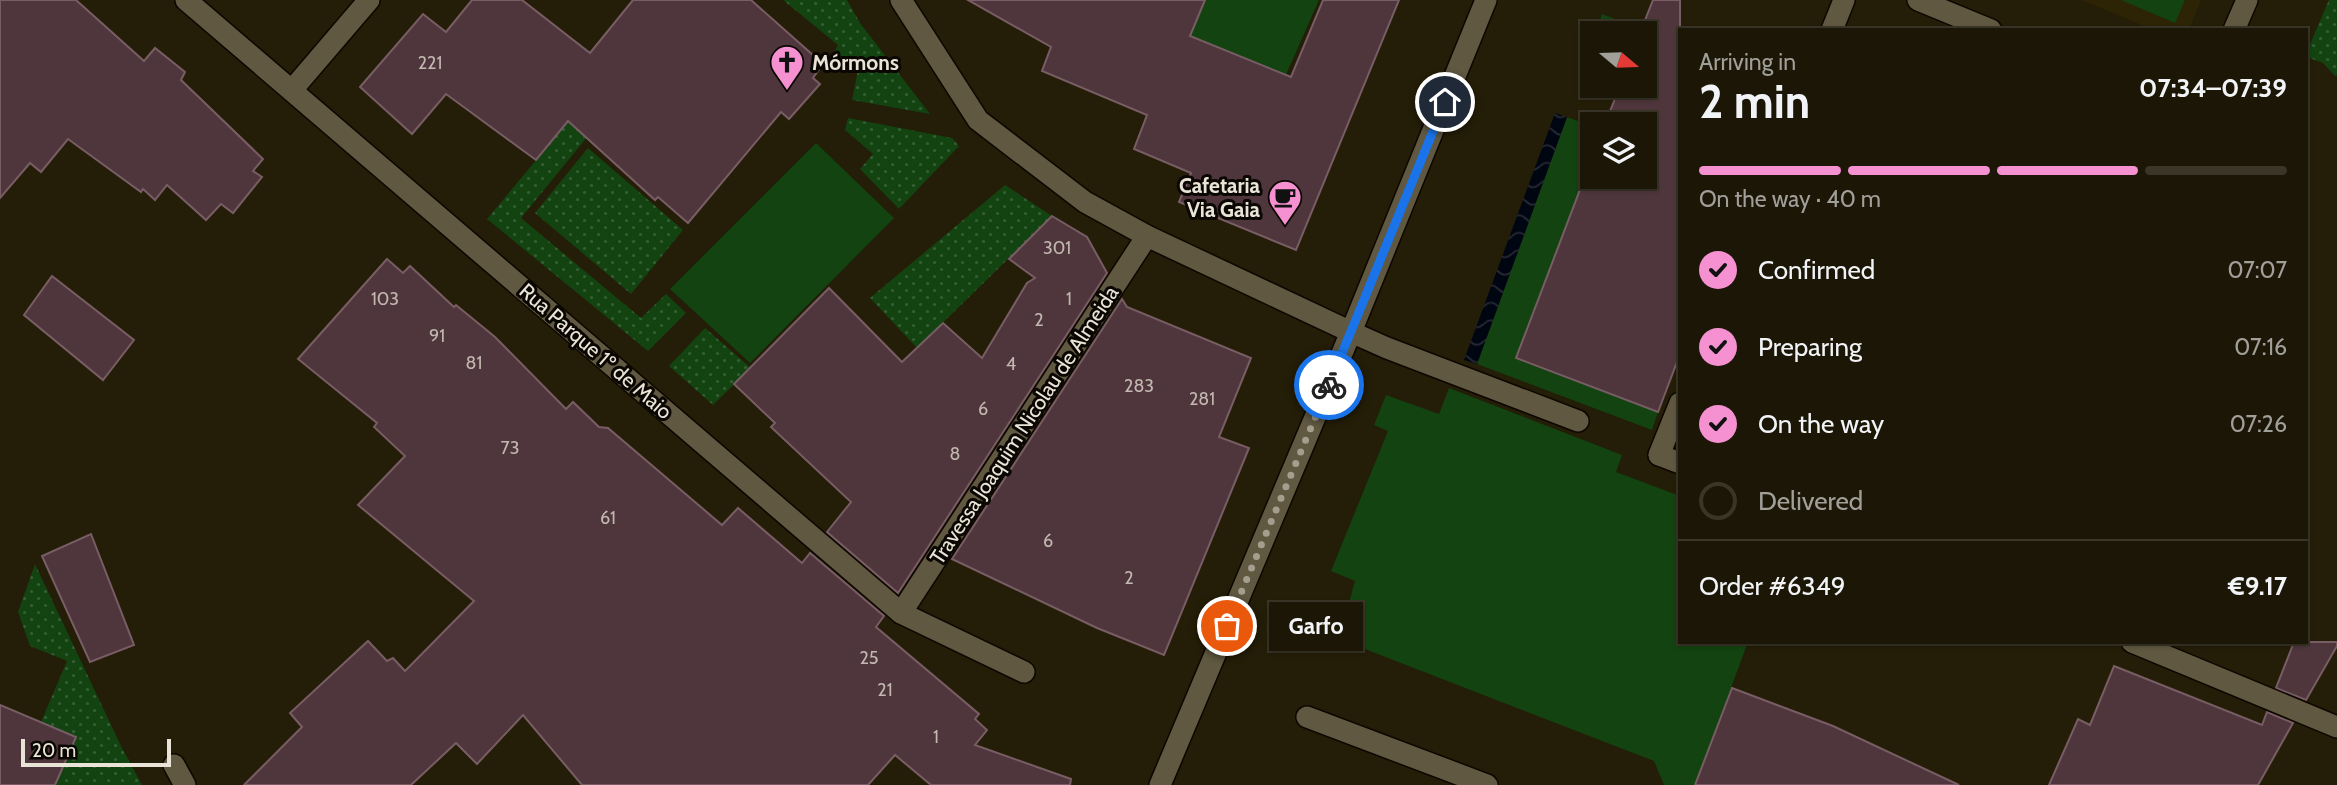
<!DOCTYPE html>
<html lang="en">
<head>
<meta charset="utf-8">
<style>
  :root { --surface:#1b1605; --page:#241f0f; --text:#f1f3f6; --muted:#a09f9a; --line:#393527; --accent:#f590d1 }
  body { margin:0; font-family:Cabin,sans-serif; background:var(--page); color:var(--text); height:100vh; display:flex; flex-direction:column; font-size:26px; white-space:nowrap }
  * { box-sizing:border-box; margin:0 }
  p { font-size:23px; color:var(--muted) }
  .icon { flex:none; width:38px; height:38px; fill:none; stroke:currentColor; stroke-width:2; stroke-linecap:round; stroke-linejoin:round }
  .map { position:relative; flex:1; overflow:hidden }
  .details { position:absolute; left:1678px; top:28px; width:630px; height:616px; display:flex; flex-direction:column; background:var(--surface); border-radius:0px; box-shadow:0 2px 5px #0004,0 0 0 2px var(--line) }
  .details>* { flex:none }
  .needle { width:46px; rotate:109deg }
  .buttons { position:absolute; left:1580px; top:21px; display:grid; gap:14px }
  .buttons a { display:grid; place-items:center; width:77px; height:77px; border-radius:0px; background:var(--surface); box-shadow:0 2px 5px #0004,0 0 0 2px var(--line); font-size:35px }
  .scale { position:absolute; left:21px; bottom:18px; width:150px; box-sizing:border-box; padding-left:7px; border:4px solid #e9e4d7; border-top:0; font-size:19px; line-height:24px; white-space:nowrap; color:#e9e4d7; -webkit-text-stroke:5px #0a0702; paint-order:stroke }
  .pin { position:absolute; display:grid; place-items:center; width:60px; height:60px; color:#fff; margin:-30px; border:4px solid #fff; border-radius:50%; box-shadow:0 2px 7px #0007 }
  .courier { position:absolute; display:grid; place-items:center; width:70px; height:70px; margin:-35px; border:5px solid #1a73e8; border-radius:50%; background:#fff; color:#222; box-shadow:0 2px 9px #0007 }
  .bubble { position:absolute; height:49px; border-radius:0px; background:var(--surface); box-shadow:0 2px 5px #0004,0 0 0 2px var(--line); font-size:23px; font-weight:700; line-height:49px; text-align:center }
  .head em { font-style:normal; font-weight:700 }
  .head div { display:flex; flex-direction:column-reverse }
  .head { display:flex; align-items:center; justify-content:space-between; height:119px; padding:0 21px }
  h1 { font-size:46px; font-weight:700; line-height:52px }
  .bar { display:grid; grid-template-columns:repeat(4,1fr); gap:10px 7px; align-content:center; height:84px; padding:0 21px }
  .bar i { height:9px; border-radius:5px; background:var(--line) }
  .bar .current { background:var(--accent) }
  .bar p { grid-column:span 4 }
  .line { display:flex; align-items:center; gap:18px; padding:0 21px; border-top:2px solid var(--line) }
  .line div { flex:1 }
  ol { padding:0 21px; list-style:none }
  li { display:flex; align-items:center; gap:21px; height:77px }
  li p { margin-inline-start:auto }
  li .icon { padding:7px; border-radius:50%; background:var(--accent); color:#111; stroke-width:4 }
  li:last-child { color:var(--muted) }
  li i { width:38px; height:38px; border:4px solid var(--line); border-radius:50% }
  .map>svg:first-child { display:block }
</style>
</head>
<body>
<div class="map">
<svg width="2337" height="785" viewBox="0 0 2337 785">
  <defs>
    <pattern id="grass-dots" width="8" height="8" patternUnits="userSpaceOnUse" patternTransform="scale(1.75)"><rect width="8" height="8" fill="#124311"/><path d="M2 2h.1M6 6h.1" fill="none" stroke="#345e33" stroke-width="1.8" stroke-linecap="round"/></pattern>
    <pattern id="water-waves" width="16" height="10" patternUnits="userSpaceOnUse" patternTransform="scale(1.75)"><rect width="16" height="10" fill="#000512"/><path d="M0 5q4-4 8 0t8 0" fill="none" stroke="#252934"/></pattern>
  </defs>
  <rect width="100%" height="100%" fill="#241d07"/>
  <!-- built -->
  <polygon fill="#2d2305" points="2081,0 2201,0 2189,30 2154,30"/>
  <!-- grass -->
  <g fill="url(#grass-dots)">
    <polygon points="783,0 847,0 860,23 930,114 852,100 858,70 835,51 838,45"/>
    <polygon points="2329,0 2337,0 2337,75 2335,76 2323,63 2307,57 2307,51"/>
    <polygon points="582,105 601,120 521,218 641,318 666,294 686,313 648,351 487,219"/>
    <polygon points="848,118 952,138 959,146 899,209 860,169 873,154 845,130"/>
    <polygon points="588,148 683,230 631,294 535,213"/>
    <polygon points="1005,185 1052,216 917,348 870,298"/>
    <polygon points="705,328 751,368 713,405 669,366"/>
    <polygon points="35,564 121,746 142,785 55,785 76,737 41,722 67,661 30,646 18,612"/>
  </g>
  <!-- garden -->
  <g fill="#124311">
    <polygon points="1205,0 1319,0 1286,75 1190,36"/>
    <polygon points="2121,0 2185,0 2175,23"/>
    <polygon points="1602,14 1673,41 1645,33 1595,33"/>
    <polygon points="1567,117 1592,126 1592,158 1516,358 1658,412 1652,430 1477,364"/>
    <polygon points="816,143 894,218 750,363 670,289"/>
    <polygon points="1449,388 1622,455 1616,472 1680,496 1680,642 1748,642 1695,785 1664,785 1654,761 1339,639 1355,581 1331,571 1388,431 1374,425 1386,395 1439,414"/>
  </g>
  <!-- water -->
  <polygon fill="url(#water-waves)" points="1555,113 1567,117 1477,364 1464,360"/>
  <!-- building -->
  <g fill="#4f363d" stroke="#785d64" stroke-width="2">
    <polygon points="0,0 76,0 144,61 155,48 185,72 181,80 263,159 253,171 262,177 233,213 221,204 206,220 167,185 155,200 143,189 141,192 68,139 41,172 30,163 0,198"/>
    <polygon points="472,0 522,0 590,53 633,0 751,0 823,64 813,78 820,84 789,119 781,112 688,223 658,197 655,200 568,121 536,160 446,94 412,134 360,87 423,14 446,32"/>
    <polygon points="968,0 1205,0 1190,36 1291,77 1323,0 1399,0 1296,250 1179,202 1191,173 1134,149 1147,115 1042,71 1051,47"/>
    <polygon points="1653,0 1680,0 1680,354 1658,412 1516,358 1592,158 1592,177 1645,177 1645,124 1605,124 1620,86 1645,86 1645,33 1640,33"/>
    <polygon points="1052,216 1087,237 1107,273 898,593 827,532 851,502 771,427 775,423 734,384 829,288 902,362 943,323 982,358 1027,283 1035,278 1009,259"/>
    <polygon points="387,259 403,273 410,266 454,307 456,305 495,337 566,409 573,402 599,427 608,428 722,525 738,508 802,563 810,553 884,616 876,627 979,714 975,719 987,730 975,745 1071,779 1070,785 931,785 895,755 868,785 582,785 523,715 477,764 456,743 411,785 244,785 302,727 290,713 368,641 387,661 393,658 405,671 474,601 358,505 405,456 374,427 377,423 298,359"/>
    <polygon points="52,276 134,340 103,380 24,315"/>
    <polygon points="1122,299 1127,307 1251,358 1219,437 1249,448 1164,655 1097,628 952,559"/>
    <polygon points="91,534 134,645 90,662 42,556"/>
    <polygon points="2294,642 2337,642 2337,646 2306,700 2276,688"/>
    <polygon points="2114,666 2262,725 2267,712 2293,723 2258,785 2049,785 2078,719 2090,725"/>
    <polygon points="1732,688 1833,726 1959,785 1695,785"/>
    <polygon points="0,705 76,737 55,785 0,785"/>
  </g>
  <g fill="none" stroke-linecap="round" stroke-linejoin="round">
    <defs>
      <g id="service">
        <polyline points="1832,30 1844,0"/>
        <polyline points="1659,455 1680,403"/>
      </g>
      <polyline id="pedestrian" points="1351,332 1387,348 1578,421"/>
      <g id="minor">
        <polyline points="186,0 901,613 1024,672"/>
        <polyline points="901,0 978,120 1085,202 1147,236 1351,332"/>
        <polyline points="1918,0 1991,30"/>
        <polyline points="2234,30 2247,0"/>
        <polyline points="292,90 369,0"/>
        <polyline points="1659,455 1680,463"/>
        <polyline points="901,613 1147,236"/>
        <polyline points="2132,642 2337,727"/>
        <polyline points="1307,717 1487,785"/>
        <polyline points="174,765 185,785"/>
        <polyline points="1160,785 1351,332 1486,0"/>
      </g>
    </defs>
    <!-- service casing -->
    <use href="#service" stroke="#0d0700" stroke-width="24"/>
    <!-- pedestrian casing -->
    <use href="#pedestrian" stroke="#0d0700" stroke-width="24"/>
    <!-- minor casing -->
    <use href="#minor" stroke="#0d0700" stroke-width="24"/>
    <!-- service -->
    <use href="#service" stroke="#605840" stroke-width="21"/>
    <!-- pedestrian -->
    <use href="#pedestrian" stroke="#605840" stroke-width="21"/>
    <!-- minor -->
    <use href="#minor" stroke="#605840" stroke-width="21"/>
  </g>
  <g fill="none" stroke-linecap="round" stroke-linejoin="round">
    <!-- done -->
    <polyline stroke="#a49e8e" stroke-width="7" stroke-dasharray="0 12.6" points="1227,626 1329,385"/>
    <!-- route -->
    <polyline stroke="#1a73e8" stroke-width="9" points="1329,385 1445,102"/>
  </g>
  <!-- icons -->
  <defs>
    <symbol id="church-pin" viewBox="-11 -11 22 30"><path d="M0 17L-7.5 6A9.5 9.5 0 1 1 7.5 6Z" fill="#f590d1" stroke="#0a0702"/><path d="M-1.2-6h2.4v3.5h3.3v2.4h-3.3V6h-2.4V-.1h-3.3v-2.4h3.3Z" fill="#111"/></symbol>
    <symbol id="cafe-pin" viewBox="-11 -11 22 30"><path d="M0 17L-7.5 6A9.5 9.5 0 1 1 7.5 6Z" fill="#f590d1" stroke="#0a0702"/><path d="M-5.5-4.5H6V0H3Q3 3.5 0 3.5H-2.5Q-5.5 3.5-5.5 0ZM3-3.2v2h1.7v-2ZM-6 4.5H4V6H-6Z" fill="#111"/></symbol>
  </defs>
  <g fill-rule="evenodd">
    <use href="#church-pin" x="768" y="43" width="38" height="52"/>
    <use href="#cafe-pin" x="1266" y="178" width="38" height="52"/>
  </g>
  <g text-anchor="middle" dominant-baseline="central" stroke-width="6" stroke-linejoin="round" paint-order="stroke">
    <!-- number labels -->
    <g font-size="18" fill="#c2b8b0">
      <text x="430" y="63">221</text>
      <text x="1057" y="248">301</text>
      <text x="385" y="299">103</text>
      <text x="1069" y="299">1</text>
      <text x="1039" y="320">2</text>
      <text x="437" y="336">91</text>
      <text x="474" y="363">81</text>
      <text x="1011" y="364">4</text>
      <text x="1139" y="386">283</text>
      <text x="1202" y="399">281</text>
      <text x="983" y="409">6</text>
      <text x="510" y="448">73</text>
      <text x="955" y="454">8</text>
      <text x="608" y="518">61</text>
      <text x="1048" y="541">6</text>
      <text x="1129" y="578">2</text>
      <text x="869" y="658">25</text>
      <text x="885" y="690">21</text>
      <text x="936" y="737">1</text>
    </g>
    <!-- poi labels -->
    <g font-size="21" font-weight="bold" fill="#e9e4d7" stroke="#0a0702" text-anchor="start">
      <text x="812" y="62">Mórmons</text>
      <text x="1260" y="185" text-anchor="end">Cafetaria<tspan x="1260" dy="24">Via Gaia</tspan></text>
    </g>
    <!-- street labels -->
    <g font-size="21" fill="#e9e4d7" stroke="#0a0702">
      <text transform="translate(596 351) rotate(41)">Rua Parque 1º de Maio</text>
      <text transform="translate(1024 425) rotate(-57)">Travessa Joaquim Nicolau de Almeida</text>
    </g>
  </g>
</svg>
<div class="buttons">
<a><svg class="needle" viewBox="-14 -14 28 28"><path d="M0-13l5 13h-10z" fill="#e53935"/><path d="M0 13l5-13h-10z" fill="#a09f9a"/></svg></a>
<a><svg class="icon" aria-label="layers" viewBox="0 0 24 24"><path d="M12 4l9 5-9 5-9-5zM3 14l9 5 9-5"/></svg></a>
</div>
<div class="scale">20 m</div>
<div class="pin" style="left:1227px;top:626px;background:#ea580c"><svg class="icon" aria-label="bag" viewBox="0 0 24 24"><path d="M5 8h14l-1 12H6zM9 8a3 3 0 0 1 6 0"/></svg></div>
<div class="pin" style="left:1445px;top:102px;background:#1f2937"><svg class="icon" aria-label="home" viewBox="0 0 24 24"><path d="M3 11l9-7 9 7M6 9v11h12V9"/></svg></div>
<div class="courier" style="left:1329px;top:385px"><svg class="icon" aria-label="bike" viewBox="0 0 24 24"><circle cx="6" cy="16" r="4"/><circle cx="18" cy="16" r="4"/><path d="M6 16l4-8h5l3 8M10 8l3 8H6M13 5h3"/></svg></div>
<div class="bubble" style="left:1269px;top:602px;width:94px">Garfo</div>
<section class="details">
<div class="head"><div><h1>2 min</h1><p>Arriving in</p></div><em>07:34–07:39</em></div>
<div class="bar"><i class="current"></i><i class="current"></i><i class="current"></i><i></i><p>On the way · 40 m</p></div>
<ol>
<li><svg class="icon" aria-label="check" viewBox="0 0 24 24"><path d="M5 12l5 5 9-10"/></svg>Confirmed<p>07:07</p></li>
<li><svg class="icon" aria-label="check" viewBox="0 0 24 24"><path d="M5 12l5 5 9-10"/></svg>Preparing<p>07:16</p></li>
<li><svg class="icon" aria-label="check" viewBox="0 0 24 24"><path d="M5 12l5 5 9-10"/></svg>On the way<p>07:26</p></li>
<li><i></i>Delivered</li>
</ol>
<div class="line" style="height:91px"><div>Order #6349</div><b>€9.17</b></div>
</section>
</div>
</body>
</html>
